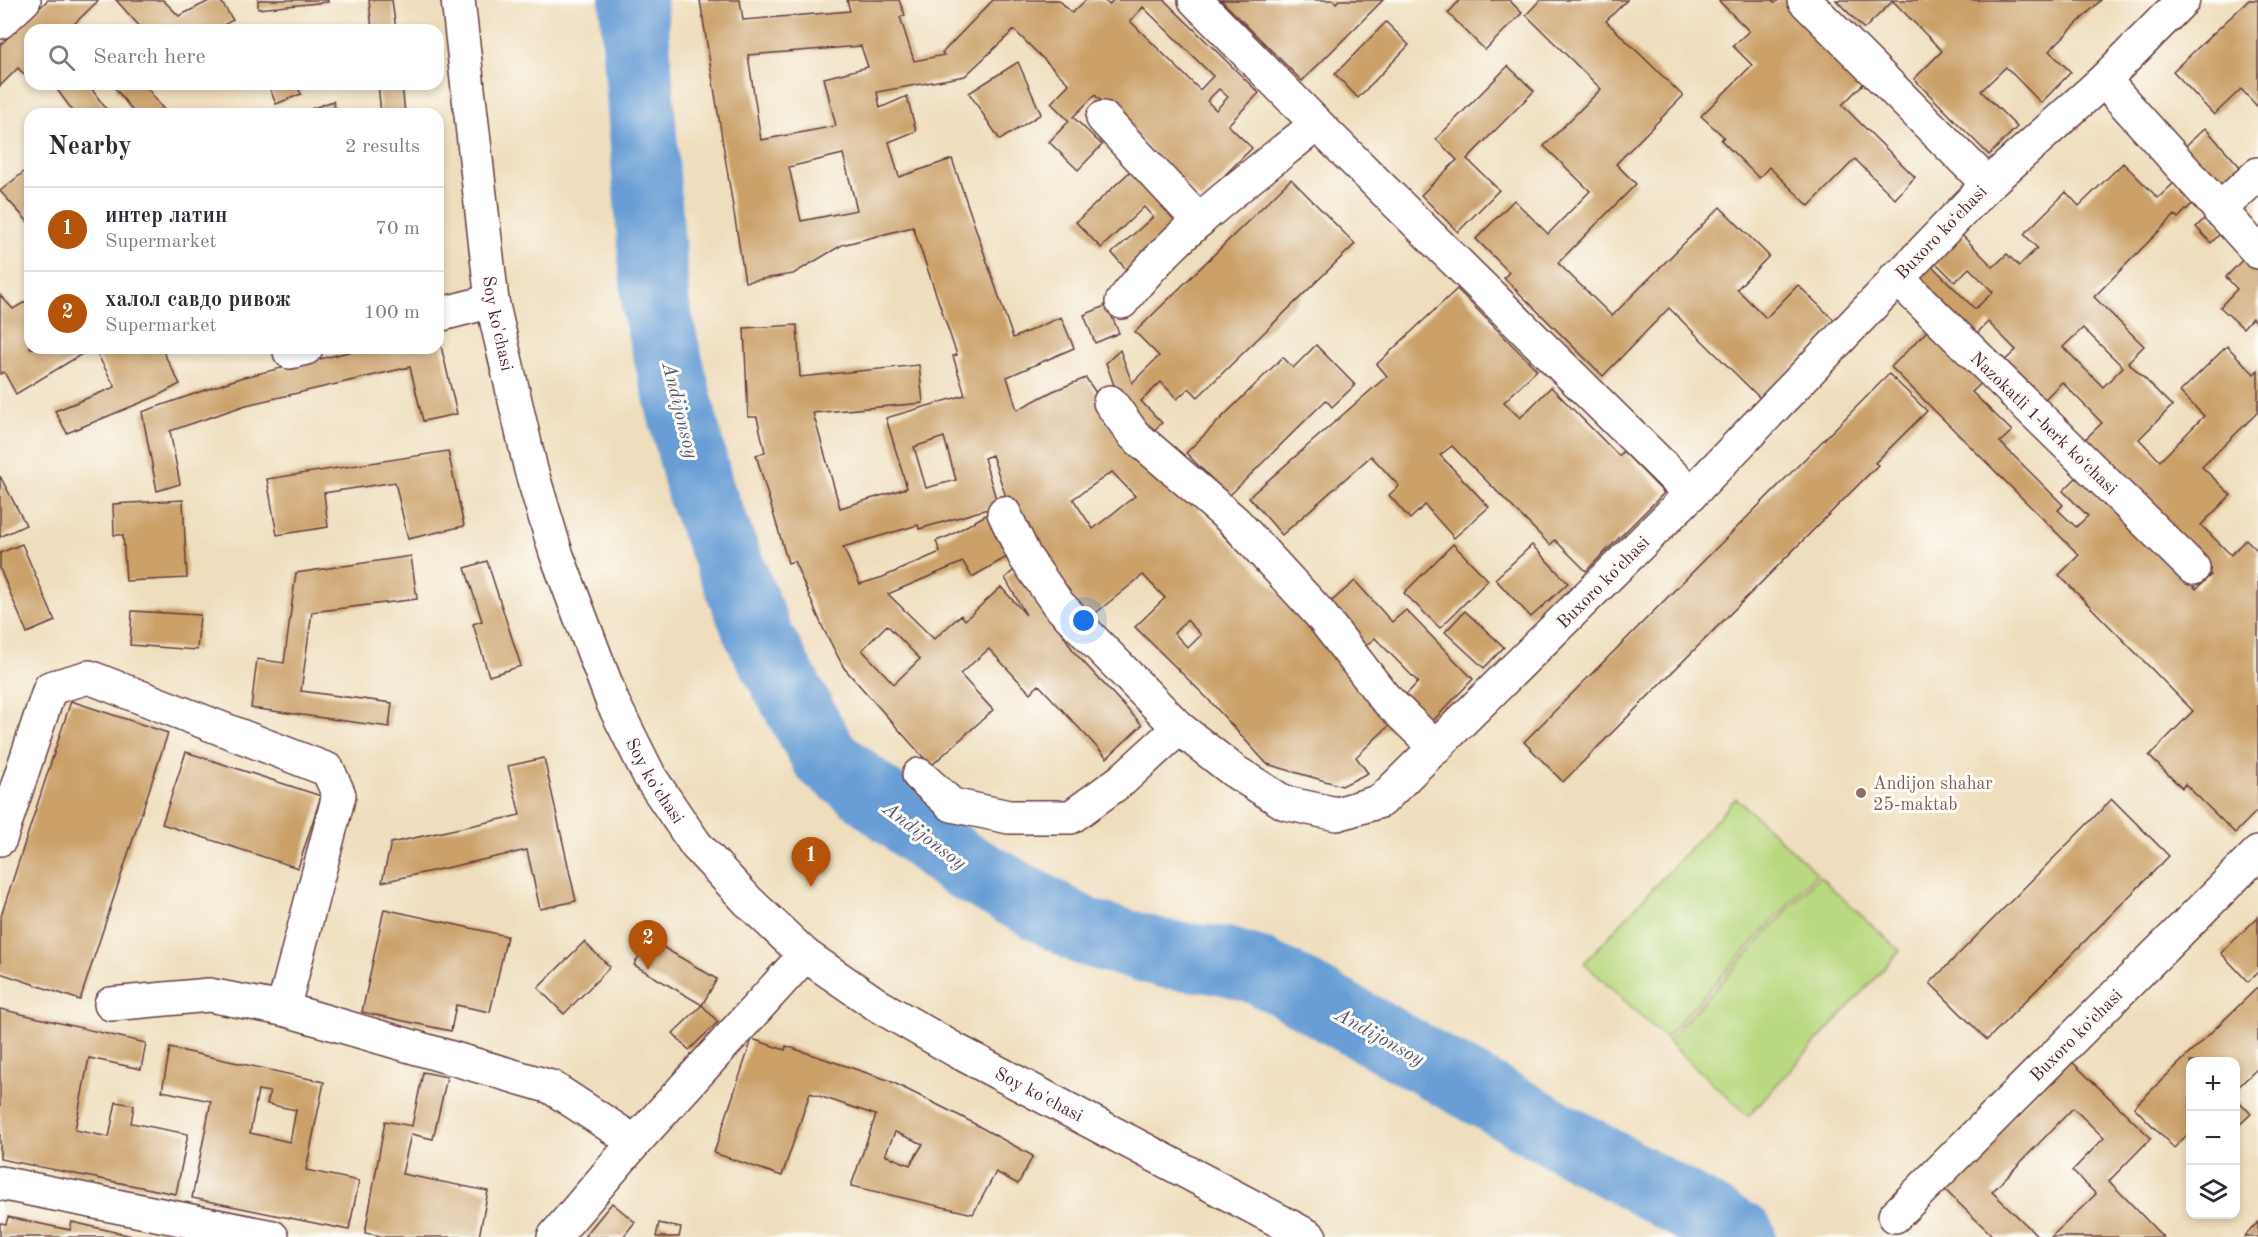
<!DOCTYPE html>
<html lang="en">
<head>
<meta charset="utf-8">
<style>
	:root { --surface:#fff; --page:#f2f2f3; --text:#2b2b33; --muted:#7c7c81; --line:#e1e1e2; --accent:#b45309 }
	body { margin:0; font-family:"Old Standard TT",serif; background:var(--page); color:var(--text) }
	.controls { position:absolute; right:18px; bottom:18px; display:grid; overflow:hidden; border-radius:12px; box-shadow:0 3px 9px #0003 }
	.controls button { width:54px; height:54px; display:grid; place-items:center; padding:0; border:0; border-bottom:2px solid var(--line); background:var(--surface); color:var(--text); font:30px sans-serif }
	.you { position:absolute; left:1084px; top:621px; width:21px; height:21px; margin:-15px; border:4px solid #fff; border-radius:50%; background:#1a73e8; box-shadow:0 0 0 9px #1a73e833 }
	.badge { display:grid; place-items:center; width:39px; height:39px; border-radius:50%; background:var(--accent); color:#fff; font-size:20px; font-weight:700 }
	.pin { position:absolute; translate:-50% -50px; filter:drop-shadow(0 2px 3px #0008) }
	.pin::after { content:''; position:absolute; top:32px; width:21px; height:18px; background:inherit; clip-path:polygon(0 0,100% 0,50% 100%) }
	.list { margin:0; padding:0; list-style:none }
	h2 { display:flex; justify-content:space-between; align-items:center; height:78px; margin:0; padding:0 24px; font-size:26px }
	h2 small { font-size:20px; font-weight:400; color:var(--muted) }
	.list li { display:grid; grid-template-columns:39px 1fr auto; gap:18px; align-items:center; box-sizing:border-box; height:84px; padding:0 24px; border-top:2px solid var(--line) }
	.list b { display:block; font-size:22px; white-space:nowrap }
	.list p { margin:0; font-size:20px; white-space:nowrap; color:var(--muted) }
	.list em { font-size:20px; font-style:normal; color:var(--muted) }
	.icon { flex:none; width:33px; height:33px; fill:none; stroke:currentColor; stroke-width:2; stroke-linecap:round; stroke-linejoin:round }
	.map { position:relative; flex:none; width:2258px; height:1237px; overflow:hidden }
	.search { position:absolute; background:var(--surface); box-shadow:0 3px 9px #0003; left:24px; top:24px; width:420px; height:66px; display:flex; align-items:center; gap:15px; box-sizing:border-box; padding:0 21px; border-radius:18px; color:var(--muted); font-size:22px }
	.panel { position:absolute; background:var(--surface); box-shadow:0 3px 9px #0003; left:24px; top:108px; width:420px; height:246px; border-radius:18px }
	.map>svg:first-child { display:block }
	.green { fill:#b9d87f; stroke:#827c55; stroke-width:1.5 }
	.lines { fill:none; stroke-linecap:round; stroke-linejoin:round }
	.river { stroke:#679ed5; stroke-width:68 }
	.building { fill:#cba069; fill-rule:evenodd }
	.minor-casing { stroke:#633c41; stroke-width:36 }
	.major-casing { stroke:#633c41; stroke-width:36 }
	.minor { stroke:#fff; stroke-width:33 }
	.major { stroke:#fff; stroke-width:33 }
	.education-dot { fill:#8d6e63; stroke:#fdfcf7; stroke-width:2 }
	.labels { text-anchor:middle; stroke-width:6; stroke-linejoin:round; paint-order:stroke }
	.street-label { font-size:18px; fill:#4a1f2b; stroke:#fdfcf7 }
	.education-label { font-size:18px; fill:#785e54; stroke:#fdfcf7; text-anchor:start }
	.water-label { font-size:20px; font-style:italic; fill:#575877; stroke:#fdfcf7 }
</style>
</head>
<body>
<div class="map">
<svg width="2258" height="1237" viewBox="0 0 2258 1237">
	<rect width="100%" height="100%" fill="#fdfcf7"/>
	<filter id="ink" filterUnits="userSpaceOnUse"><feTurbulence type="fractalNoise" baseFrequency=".0167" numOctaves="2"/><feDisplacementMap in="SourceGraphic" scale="12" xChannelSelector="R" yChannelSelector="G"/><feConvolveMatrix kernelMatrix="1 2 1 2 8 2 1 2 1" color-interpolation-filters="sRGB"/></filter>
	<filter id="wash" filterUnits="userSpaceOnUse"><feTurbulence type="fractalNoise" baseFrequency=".008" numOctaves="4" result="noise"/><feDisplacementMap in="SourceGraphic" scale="24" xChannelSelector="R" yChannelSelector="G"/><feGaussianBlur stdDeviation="1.35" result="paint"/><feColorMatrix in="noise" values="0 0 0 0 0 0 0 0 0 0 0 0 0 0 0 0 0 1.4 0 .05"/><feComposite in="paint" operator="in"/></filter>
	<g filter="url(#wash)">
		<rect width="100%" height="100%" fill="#efdebd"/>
		<g class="green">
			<path d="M1736 798 1817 873 1665 1038 1584 963Z"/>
			<path d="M1819 876 1900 951 1748 1116 1667 1041Z"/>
		</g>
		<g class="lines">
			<path class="river" d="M633 0 656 309 701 493 759 636 825 757 959 863 1085 932 1168 955 1226 961 1256 970 1286 984 1742 1237"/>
		</g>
		<g id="blocks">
			<g class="building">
				<path d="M48 0H99L72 26 76 30H30V80L18 68 0 86V45Z"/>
				<path d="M116 0H163L179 16 211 0H220L233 20 214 30H143Z"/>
				<path d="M258 0H328V2L258 9Z"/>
				<path d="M369 0H392L396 30H372Z"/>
				<path d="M700 0H740L743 20 850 11 847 0H899L905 15 900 17 914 61 944 55 942 53 993 0H1059L1072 13 1086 0H1104L1109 5 1113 0H1164L1259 93 1228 125 1252 148 1201 199 1095 95 1073 117 1102 145 1078 170 1049 142 1069 121 1051 103 1069 84 1014 30 965 76 877 92 880 108 907 96 916 131 889 142 899 177 952 159 1013 338 1061 317 1074 348 1007 377 1017 410 1053 391 1086 378 1120 429 1399 716 1356 757 1368 773 1342 786 1267 764 1208 699 1135 627 1165 598 1143 575 1087 620 1011 512 992 455 984 458 998 506 919 529 918 525 843 547 860 584 883 577 940 552 936 541 949 536 991 512 1014 553 972 577 963 562 888 594 934 639 961 615 965 620 1001 587 1026 615 1005 578 1020 565 1074 652 1142 725 1107 758 1039 685 1030 693 989 649 960 674 993 710 931 766 844 668 823 628 794 561 788 563 756 455 765 452 757 417H748L744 328 797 325 800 377 919 365 923 403 813 413 840 508 907 488 886 418 965 395 953 356 957 355 913 227 842 245 793 274 745 282ZM1143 7 1213 76 1200 90 1130 21ZM861 46 868 67 824 78 836 126 761 140 748 55ZM1219 89 1228 97 1216 110 1207 101ZM843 154 857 210 801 221 789 167ZM944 437 956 480 926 488 914 447ZM1112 472 1135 496 1093 529 1073 499ZM1187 620 1201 635 1188 648 1174 633ZM887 625 920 659 894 684 862 650Z"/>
				<path d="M1221 0H1334L1336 3 1339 0H1383L1302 81Z"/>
				<path d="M1460 0H1509L1522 13 1485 50 1448 13Z"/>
				<path d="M1540 0H1627L1606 21 1683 96 1616 164 1636 184 1558 263 1612 316 1720 207 1769 256 1737 289 1766 318 1798 285 1836 322 1761 399 1669 308 1603 376 1504 278 1509 272 1476 239 1514 200 1548 234 1590 191 1544 146 1601 89 1526 15Z"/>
				<path d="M1718 0H1772L1775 3 1779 0H1787L1868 79 1842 105 1915 177 1895 199 1855 159 1809 206 1769 167 1759 178 1721 140 1724 137 1701 116 1752 65 1733 46 1749 31Z"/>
				<path d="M1836 0H2101L2049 51 2071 72 2041 103 2006 67 1981 91 2017 127 1989 155 1914 79 1942 51 1893 1 1864 29Z"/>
				<path d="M2249 0H2258V107L2241 89 2214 115 2173 71Z"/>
				<path d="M1386 22 1409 45 1358 98 1335 74Z"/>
				<path d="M1018 62 1041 114 1000 140 969 93Z"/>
				<path d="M1508 66 1534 91 1467 159 1499 190 1458 232 1421 195 1457 160 1436 139Z"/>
				<path d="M53 84H88L110 114H75Z"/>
				<path d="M120 84H144L167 114H135L115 88Z"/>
				<path d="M268 84H297L301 94 276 104Z"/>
				<path d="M378 84H402L405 114H381Z"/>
				<path d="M333 101 337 114H297Z"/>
				<path d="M2205 128 2243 170 2216 194 2179 152Z"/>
				<path d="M2123 163 2158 198 2175 182 2195 201 2178 218 2175 215 2094 297 2144 346 2128 362 2172 406 2139 439 2160 461 2204 416 2180 392 2227 346 2254 374 2258 370V412L2202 467 2231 495 2201 525 2231 555 2246 539 2258 551V810L2235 833 2185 784 2182 788 2149 756 2193 711 2059 575 2079 555 1891 367 1933 325 1987 378 1972 392 2012 431 2000 442 2063 505 2058 510 2076 527 2088 516 2063 491 2082 472 2196 589 2211 575 2080 444 2102 423 2062 382 2039 405 1999 366 2016 350 1988 322 1971 339 1914 282 1931 265 1975 309 1993 292 1969 268 1955 282 1933 260 1960 233 1993 267 2007 254 2019 266 2037 248 2024 234 2066 192 2079 206ZM2083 328 2123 367 2103 387 2063 347Z"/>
				<path d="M1137 165 1191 222 1130 274 1112 253 1153 217 1144 207 1101 248 1076 222Z"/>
				<path d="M30 167V224L0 191Z"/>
				<path d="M1291 179 1355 244 1198 397 1189 388 1177 399 1161 382 1141 401 1162 423 1150 434 1118 396 1106 363 1120 350 1132 383 1159 356 1135 332Z"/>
				<path d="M2208 215 2224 230 2211 243 2196 227Z"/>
				<path d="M2249 253 2258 262V325L2252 318 2243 328 2220 307 2237 289 2226 277Z"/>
				<path d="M1457 289 1537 370 1504 402 1520 418 1551 387 1619 456 1623 451 1664 493 1586 571 1555 540 1550 545 1452 446 1440 455 1489 507 1454 538 1425 505 1410 519 1389 495 1399 486 1371 456 1282 535 1249 497 1387 376 1377 364Z"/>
				<path d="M0 295 13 309 30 299V348H92L16 394 4 372 0 374Z"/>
				<path d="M1107 305 1119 333 1095 343 1084 315Z"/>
				<path d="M438 333 457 414 423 421 410 367 246 405 170 431 180 484 157 491 142 412 240 378 366 348H438Z"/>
				<path d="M1316 345 1355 385 1332 407 1326 400 1229 496 1186 453 1283 357 1293 368Z"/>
				<path d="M94 348H161L180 384 157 396 67 433 55 411 115 387Z"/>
				<path d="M1889 374 1927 411 1875 463 1878 465 1563 782 1524 742Z"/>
				<path d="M448 451 464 526 408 539 395 482 324 493 328 527 277 535 267 479Z"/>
				<path d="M0 476 26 525 0 537Z"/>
				<path d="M183 500 187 578 126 581 123 535H114L113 504Z"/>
				<path d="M22 544 55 621 27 633 0 569V553Z"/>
				<path d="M1453 544 1488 580 1440 628 1404 593Z"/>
				<path d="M1532 545 1568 583 1531 617 1495 579Z"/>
				<path d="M411 556 417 599 312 612 301 691 392 703 389 727 251 708 257 659 284 663 296 573Z"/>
				<path d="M487 561 521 666 489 676 473 624 482 621 465 568Z"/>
				<path d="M1355 581 1392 622 1406 610 1473 679 1428 726 1401 700 1418 682 1375 638 1363 648 1326 606Z"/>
				<path d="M132 611 200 615 197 650 130 645Z"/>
				<path d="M1465 611 1504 647 1484 668 1445 632Z"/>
				<path d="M71 701 168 733 80 1000 0 973V919Z"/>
				<path d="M186 752 321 796 298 868 162 824Z"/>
				<path d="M544 758 576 901 540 909 527 850 382 882 391 843 520 815 508 766Z"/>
				<path d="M2112 799 2169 856 1987 1040 1930 983Z"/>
				<path d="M384 909 507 936 490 1012 456 1005 451 1031 362 1012Z"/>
				<path d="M2258 917V972L2248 982 2221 953Z"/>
				<path d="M649 939 717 979 702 1005 634 965Z"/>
				<path d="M584 942 610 967 564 1014 538 988Z"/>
				<path d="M2258 987V1068L2236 1089V1062H2190V1132L2174 1148 2134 1107Z"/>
				<path d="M702 1005 718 1022 689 1050 673 1033Z"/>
				<path d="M0 1009 146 1043 141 1069 89 1058 75 1130 109 1137 116 1102 134 1105 131 1123 188 1134 176 1194 0 1159Z"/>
				<path d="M752 1039 785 1050 786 1046 888 1080 962 1117 1033 1156 1018 1184 996 1172 973 1214 851 1186 876 1115 810 1093 782 1176 714 1153ZM895 1132 923 1144 910 1165 885 1155Z"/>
				<path d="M170 1048 324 1082 306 1170 359 1181 349 1230 192 1198 211 1101 162 1091ZM258 1090 270 1092 267 1104 296 1110 290 1142 250 1133Z"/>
				<path d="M2068 1058 2151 1138 2109 1181 2163 1237H2051L2096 1194 2072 1171 2104 1138 2073 1108 1992 1192 2039 1237H1994L1943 1188Z"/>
				<path d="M423 1072 447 1077 433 1139 411 1134 402 1174 488 1191 479 1237H387L365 1233 385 1121 412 1126Z"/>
				<path d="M2236 1098 2251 1114 2236 1128Z"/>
				<path d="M612 1203 635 1222 623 1237H584Z"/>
				<path d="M8 1217 70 1230 72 1222 137 1237H0V1223L6 1224Z"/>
				<path d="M2258 1222V1237H2244Z"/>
				<path d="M659 1223 681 1228 679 1237H656Z"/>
			</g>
		</g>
	</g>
	<g filter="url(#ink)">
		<use href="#blocks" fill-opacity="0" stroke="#633c41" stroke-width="1.5"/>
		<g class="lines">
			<g class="minor-casing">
				<g id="minor">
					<path d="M1195 0 1317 124 1691 494"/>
					<path d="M1804 0 1988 184"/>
					<path d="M0 22 24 0"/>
					<path d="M2104 80 2258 252"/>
					<path d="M1103 118 1199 221"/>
					<path d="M2219 210 2258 174"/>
					<path d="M1896 277 2193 568"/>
					<path d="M1122 302C1175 232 1249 179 1317 124"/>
					<path d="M438 315 492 301"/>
					<path d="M290 352 306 348"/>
					<path d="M1110 402 1134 435 1235 522 1319 613 1384 697 1436 748"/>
					<path d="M1004 513 1025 557 1058 604 1179 728 1234 771 1285 803 1337 814 1381 801 1691 494 1988 184 2104 80 2183 0"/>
					<path d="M919 775 952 805 1009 817H1071L1122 780 1179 728"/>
					<path d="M0 839 50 688 89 677 328 770 339 795 283 1009"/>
					<path d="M111 1004 209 995 283 1009 551 1087 635 1142"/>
					<path d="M0 1183 272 1237"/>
					<path d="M1895 1216 2258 853"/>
					<path d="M554 1237 635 1142 805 955"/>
				</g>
			</g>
			<g class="major-casing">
				<g id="major">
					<path id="s1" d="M458 0 492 301 531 470 556 553 613 703 650 777 696 845 748 901 805 955 879 1006 957 1051 1310 1237"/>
				</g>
			</g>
			<use href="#minor" class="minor"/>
			<use href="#major" class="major"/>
		</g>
	</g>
	<circle class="education-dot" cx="1861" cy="793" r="6"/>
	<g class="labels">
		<g class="street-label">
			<text transform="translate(1941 232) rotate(-46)" y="6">Buxoro koʻchasi</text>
			<text dy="6" stroke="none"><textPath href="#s1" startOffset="326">Soy ko'chasi</textPath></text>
			<text transform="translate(2044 423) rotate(44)" y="6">Nazokatli 1-berk koʻchasi</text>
			<text transform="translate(1603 582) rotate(-45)" y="6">Buxoro koʻchasi</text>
			<text dy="6" stroke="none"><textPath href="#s1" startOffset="812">Soy ko'chasi</textPath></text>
			<text transform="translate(2076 1035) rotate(-45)" y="6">Buxoro koʻchasi</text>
			<text dy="6" stroke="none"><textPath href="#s1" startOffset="1316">Soy ko'chasi</textPath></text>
		</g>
		<g class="education-label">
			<text x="1873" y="789">Andijon shahar<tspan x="1873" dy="21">25-maktab</tspan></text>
		</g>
		<g class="water-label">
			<text transform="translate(681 410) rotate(76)" y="7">Andijonsoy</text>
			<text transform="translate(925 835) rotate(37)" y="7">Andijonsoy</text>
			<text transform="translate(1380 1036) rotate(29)" y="7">Andijonsoy</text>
		</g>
	</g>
</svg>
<div class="controls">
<button>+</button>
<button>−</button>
<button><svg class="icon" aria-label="layers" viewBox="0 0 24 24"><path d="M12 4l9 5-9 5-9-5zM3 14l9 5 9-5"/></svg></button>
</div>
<div class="you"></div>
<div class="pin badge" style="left:811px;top:887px">1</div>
<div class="pin badge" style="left:648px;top:970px">2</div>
<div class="search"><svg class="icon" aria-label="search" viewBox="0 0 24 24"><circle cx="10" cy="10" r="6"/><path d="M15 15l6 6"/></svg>Search here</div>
<section class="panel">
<h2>Nearby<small>2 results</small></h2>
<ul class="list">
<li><span class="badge">1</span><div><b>интер латин</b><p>Supermarket</p></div><em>70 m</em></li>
<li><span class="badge">2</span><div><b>халол савдо ривож</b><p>Supermarket</p></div><em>100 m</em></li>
</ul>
</section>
</div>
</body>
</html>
